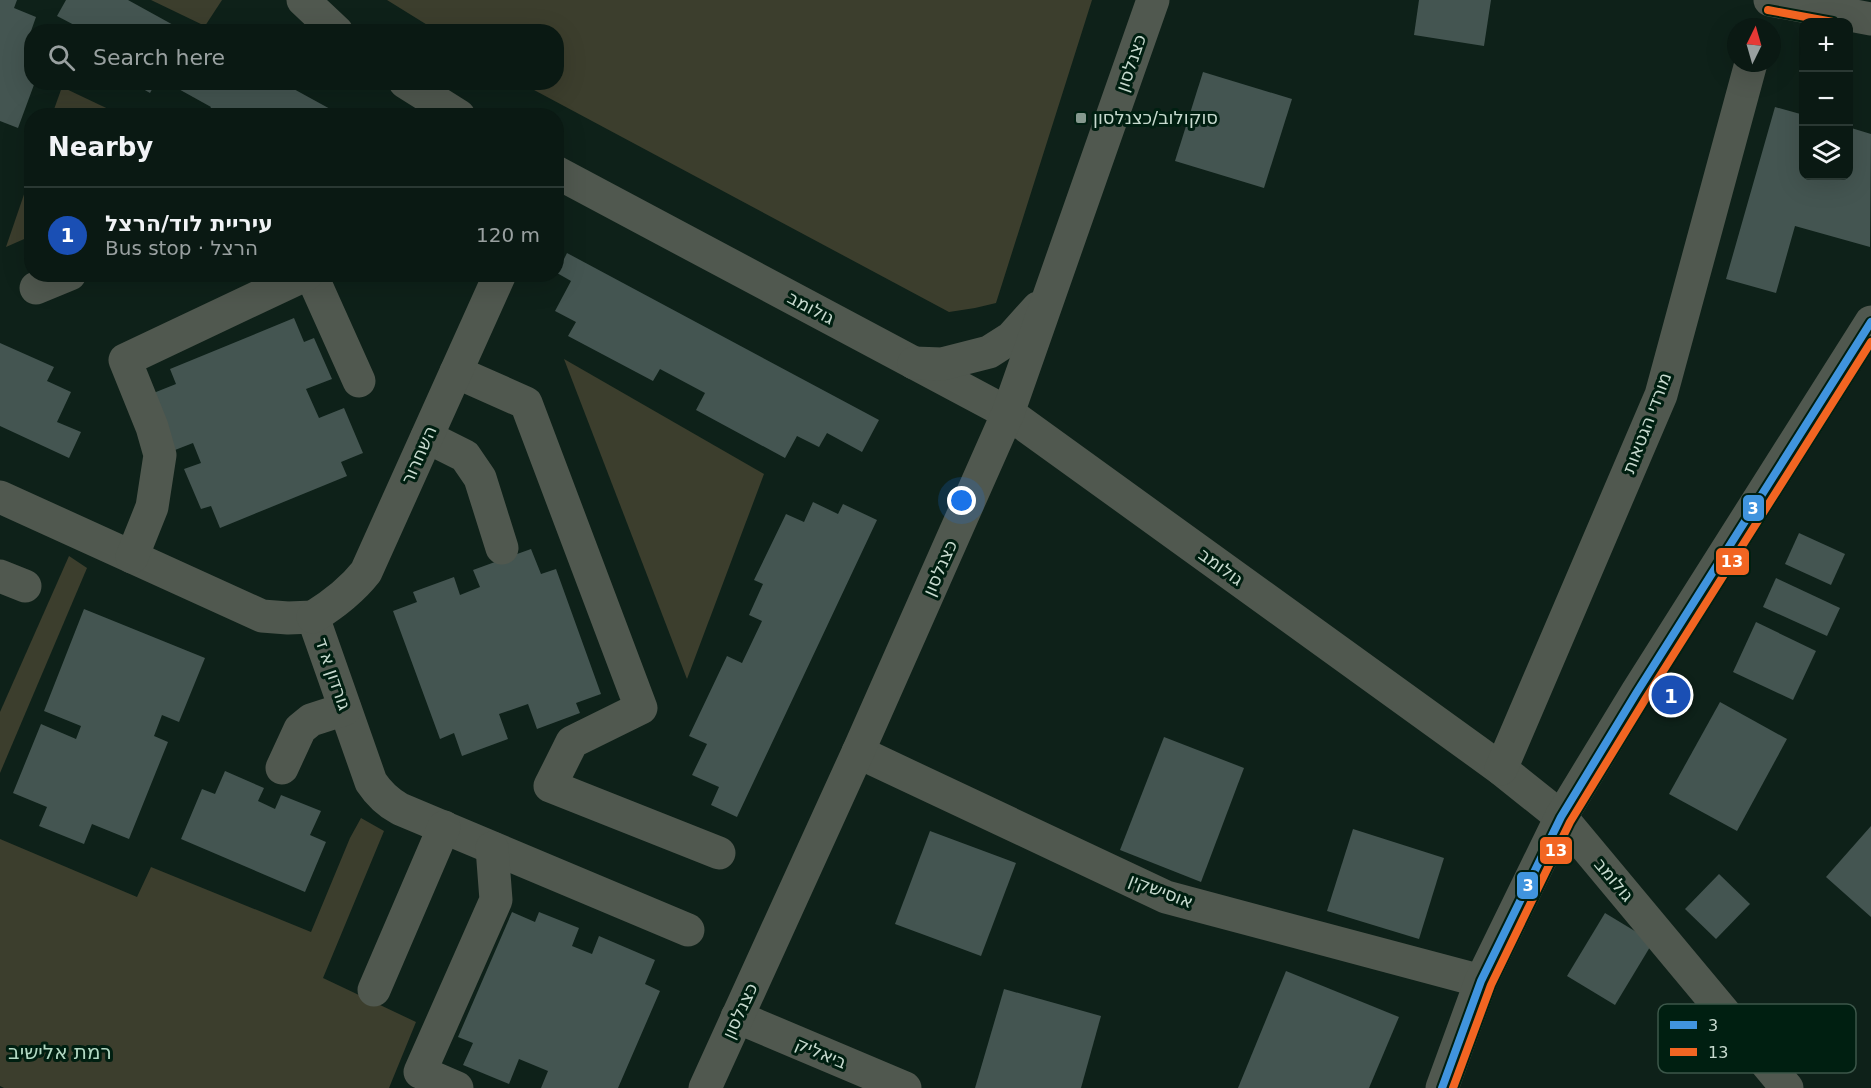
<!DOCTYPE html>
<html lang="en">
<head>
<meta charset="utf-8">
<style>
	:root { --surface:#0a1913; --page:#13221c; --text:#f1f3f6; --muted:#99a0a0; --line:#2a3833; --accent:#0f766e }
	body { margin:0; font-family:"DejaVu Sans","Noto Sans Hebrew",sans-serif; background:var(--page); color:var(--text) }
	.controls { position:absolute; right:18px; top:18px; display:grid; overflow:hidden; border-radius:12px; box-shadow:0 6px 24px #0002 }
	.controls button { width:54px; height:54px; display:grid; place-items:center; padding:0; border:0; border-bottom:2px solid var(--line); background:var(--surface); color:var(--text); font:30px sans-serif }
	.compass { position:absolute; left:1727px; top:18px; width:54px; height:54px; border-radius:50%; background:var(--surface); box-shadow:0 6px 24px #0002; rotate:5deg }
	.you { position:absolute; left:962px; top:501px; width:21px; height:21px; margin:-15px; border:4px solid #fff; border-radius:50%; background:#1a73e8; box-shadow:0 0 0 9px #1a73e833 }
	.badge { display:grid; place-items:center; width:39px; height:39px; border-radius:50%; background:var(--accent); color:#fff; font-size:20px; font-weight:700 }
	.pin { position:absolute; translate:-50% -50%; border:3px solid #fff; box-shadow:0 2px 6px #0006 }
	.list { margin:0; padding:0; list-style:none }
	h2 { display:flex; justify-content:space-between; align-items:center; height:78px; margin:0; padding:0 24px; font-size:26px }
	h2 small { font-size:20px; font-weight:400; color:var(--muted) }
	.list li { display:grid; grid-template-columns:39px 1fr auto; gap:18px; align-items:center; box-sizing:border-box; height:96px; padding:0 24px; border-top:2px solid var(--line) }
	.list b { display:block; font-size:22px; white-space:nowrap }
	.list p { margin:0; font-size:20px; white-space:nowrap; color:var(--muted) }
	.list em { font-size:20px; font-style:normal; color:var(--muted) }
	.icon { flex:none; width:33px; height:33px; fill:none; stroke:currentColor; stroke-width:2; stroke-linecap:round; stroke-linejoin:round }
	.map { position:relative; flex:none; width:1871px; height:1088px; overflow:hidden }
	.search { position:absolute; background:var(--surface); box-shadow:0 6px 24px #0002; left:24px; top:24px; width:540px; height:66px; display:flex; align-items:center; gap:15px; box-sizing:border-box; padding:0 21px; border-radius:24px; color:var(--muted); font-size:22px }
	.panel { position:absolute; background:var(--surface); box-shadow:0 6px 24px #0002; left:24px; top:108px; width:540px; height:174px; border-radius:24px }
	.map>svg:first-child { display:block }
	.green { fill:#3c3e2d }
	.building { fill:#445551 }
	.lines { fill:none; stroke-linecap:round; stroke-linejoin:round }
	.minor { stroke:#50584f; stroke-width:33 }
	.bus-1-casing { stroke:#001f11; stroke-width:12 }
	.bus-2-casing { stroke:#001f11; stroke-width:12 }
	.bus-1 { stroke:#4094de; stroke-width:8 }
	.bus-2 { stroke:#f26522; stroke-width:8 }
	.poi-dot { fill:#86998f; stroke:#001f11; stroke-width:2 }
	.labels { text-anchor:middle; stroke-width:6; stroke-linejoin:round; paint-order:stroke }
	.street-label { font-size:18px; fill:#c7dacf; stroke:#001f11 }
	.poi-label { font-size:18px; fill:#c7dacf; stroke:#001f11; text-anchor:start }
	.neighbourhood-label { font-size:20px; fill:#b2d8c3; stroke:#001f11 }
	.key { fill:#001f11; stroke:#3c574a; stroke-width:1.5 }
	.key-label { font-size:16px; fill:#c7dacf }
	.line-badge { stroke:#001f11; stroke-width:2 }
	.badge-label { font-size:16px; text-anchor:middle; font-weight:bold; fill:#fff }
</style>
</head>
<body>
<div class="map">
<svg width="1871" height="1088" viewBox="0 0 1871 1088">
	<rect width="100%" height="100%" fill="#0e2119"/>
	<g class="green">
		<path d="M151 0H222L205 26Z"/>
		<path d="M387 0H1092L996 303 975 308 949 312 521 83 556 82V32L437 31Z"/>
		<path d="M62 87 121 115H52Z"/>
		<path d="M31 174V236L6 247Z"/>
		<path d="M564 359 764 474 687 679Z"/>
		<path d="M69 556 87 568 0 773V712Z"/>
		<path d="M361 818 384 831 323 978 416 1022 389 1088H4L0 1086V839L137 897 151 867 311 932 350 838Z"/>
	</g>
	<g class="building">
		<path d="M0 0H17L14 8 36 17 25 48 32 50V82H35L18 128 0 121Z"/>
		<path d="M66 0H128L186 32H76L78 27 57 16Z"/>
		<path d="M1419 0H1491L1484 46 1414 35Z"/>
		<path d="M1203 72 1292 99 1264 188 1175 161Z"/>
		<path d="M131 82H156L150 93Z"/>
		<path d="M166 82H281L343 116H206L211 107Z"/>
		<path d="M1775 107 1804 115V176H1848V127L1871 134 1870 247 1795 226 1776 293 1726 279Z"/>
		<path d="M567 253 879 420 862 452 827 433 819 447 797 436 785 458 696 410 705 393 660 369 653 381 568 336 576 322 555 311 571 281 557 273Z"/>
		<path d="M294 318 304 342 314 338 332 379 306 389 319 418 344 408 363 453 341 462 347 476 220 528 211 506 201 509 184 469 201 463 193 443 175 450 151 394 176 384 170 369Z"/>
		<path d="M0 343 54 367 47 381 71 392 57 422 81 432 69 458 0 426Z"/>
		<path d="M813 502 838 514 843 504 877 520 737 817 711 805 719 787 692 775 707 744 689 736 727 656 742 663 762 621 749 615 763 584 754 580 786 514 804 522Z"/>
		<path d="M1799 533 1845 554 1831 585 1785 564Z"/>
		<path d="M531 549 541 574 556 569 601 694 576 703 580 713 537 729 528 704 499 714 508 739 462 756 454 733 440 739 393 611 417 602 413 592 454 577 460 595 480 587 473 570Z"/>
		<path d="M1776 578 1840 608 1827 636 1763 607Z"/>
		<path d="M84 609 205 658 179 722 162 715 154 736 168 742 129 839 92 824 84 844 39 826 47 807 13 793 41 724 76 739 81 726 44 711Z"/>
		<path d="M1756 622 1816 651 1793 700 1733 672Z"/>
		<path d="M1720 702 1787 739 1737 831 1669 794Z"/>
		<path d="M1164 737 1244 768 1201 882 1120 850Z"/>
		<path d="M225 771 264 788 258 801 275 809 281 795 321 811 310 835 326 842 305 892 181 839 202 789 215 794Z"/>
		<path d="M1871 826V917L1826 877Z"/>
		<path d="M1353 829 1444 858 1419 939 1327 911Z"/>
		<path d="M930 831 1016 863 981 956 895 924Z"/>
		<path d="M1719 874 1750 904 1716 939 1685 909Z"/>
		<path d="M512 912 535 922 539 912 579 928 572 946 592 954 599 936 655 960 645 984 660 991 618 1088H541L548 1071 519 1059 509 1084 463 1065 473 1043 458 1037Z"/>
		<path d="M1605 913 1653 942 1615 1005 1567 976Z"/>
		<path d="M1286 971 1399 1017 1369 1088H1238Z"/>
		<path d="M1004 989 1101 1016 1081 1088H975Z"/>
	</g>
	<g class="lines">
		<g class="minor">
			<path d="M303 0 337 32"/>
			<path d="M1770 0 1871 19"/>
			<path d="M405 82 459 116"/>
			<path d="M556 172 1008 413 1501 769 1561 817 1787 1088"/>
			<path d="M311 274 359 381"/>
			<path d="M36 288 70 274"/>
			<path d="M914 363 942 364 989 352 1011 338 1038 308"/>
			<path d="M456 372 526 403 641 708 572 742 550 786 719 853"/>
			<path d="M427 437 465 456 480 478 502 548"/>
			<path d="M0 497 262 616 288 618 313 617 371 782C379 794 387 802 400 809L688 930"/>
			<path d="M132 557 152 507 160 455 152 427 125 360 307 274"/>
			<path d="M0 576 25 586"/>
			<path d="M313 617C334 604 351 591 366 572L500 274"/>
			<path d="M858 752 1166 897 1481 981"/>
			<path d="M282 768 300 729 311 720 345 709"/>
			<path d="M1501 769 1661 395 1751 63"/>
			<path d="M374 990 444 827"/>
			<path d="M737 1017 905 1088"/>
			<path d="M457 1088 420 1072 496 900 492 848"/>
			<path d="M705 1088 858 752 1008 413 1153 0"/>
			<path d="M1442 1088 1481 981 1561 817 1637 692 1871 322"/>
		</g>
		<g class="bus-1-casing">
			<path id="bus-1" d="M1442 1088 1481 981 1561 817 1637 692 1871 322"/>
		</g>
		<g class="bus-2-casing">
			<g id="bus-2">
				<path d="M1768 10 1833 22"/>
				<path d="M1453 1088 1491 985 1570 822 1646 698 1871 342"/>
			</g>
		</g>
		<use href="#bus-1" class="bus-1"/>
		<use href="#bus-2" class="bus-2"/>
	</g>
	<rect class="poi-dot" x="1075" y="112" width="12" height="12" rx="3"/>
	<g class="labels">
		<g class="street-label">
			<text transform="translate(1131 63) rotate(-71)" y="6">כצנלסון</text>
			<text transform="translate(811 308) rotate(28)" y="6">גולומב</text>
			<text transform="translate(1647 423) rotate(-69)" y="6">מורדי הגטאות</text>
			<text transform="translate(419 455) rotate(-66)" y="6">השחרור</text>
			<text transform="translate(1221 567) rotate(36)" y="6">גולומב</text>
			<text transform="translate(940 568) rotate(-66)" y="6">כצנלסון</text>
			<text transform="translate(333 674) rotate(71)" y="6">גורדון א ד</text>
			<text transform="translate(1614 880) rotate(50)" y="6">גולומב</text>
			<text transform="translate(1161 891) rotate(21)" y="6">אוסישקין</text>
			<text transform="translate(740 1011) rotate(-65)" y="6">כצנלסון</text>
			<text transform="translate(821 1053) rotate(23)" y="6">ביאליק</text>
		</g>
		<g class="poi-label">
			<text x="1093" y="124">סוקולוב/כצנלסון</text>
		</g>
		<g class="neighbourhood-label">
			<text x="60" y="1059">רמת אלישיב</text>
		</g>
	</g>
	<rect x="1658" y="1004" width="198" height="69" rx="9" class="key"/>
	<rect x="1670" y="1021" width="27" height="8" fill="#4094de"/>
	<rect x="1670" y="1048" width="27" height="8" fill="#f26522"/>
	<g class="key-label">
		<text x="1708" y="1031">3</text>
		<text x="1708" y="1058">13</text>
	</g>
	<g class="line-badge">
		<rect x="1742" y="494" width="23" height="28" rx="6" fill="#4094de"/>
		<rect x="1715" y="547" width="35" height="29" rx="6" fill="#f26522"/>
		<rect x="1539" y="836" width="34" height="29" rx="6" fill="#f26522"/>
		<rect x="1516" y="871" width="23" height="29" rx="6" fill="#4094de"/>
	</g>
	<g class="badge-label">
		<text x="1753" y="514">3</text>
		<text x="1732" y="567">13</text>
		<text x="1556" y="856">13</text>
		<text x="1528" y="891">3</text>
	</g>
</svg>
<div class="controls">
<button>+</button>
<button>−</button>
<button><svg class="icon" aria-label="layers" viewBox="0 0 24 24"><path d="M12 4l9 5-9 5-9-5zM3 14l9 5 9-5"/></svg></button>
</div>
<svg class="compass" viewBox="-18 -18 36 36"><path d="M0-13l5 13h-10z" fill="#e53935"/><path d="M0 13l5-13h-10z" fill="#99a0a0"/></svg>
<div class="you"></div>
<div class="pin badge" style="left:1671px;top:695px;background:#1a4fb4">1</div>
<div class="search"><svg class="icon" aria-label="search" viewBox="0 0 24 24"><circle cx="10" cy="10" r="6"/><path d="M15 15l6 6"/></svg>Search here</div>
<section class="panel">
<h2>Nearby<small></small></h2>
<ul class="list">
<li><span class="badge" style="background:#1a4fb4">1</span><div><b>עיריית לוד/הרצל</b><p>Bus stop · הרצל</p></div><em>120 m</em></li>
</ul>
</section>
</div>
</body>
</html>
